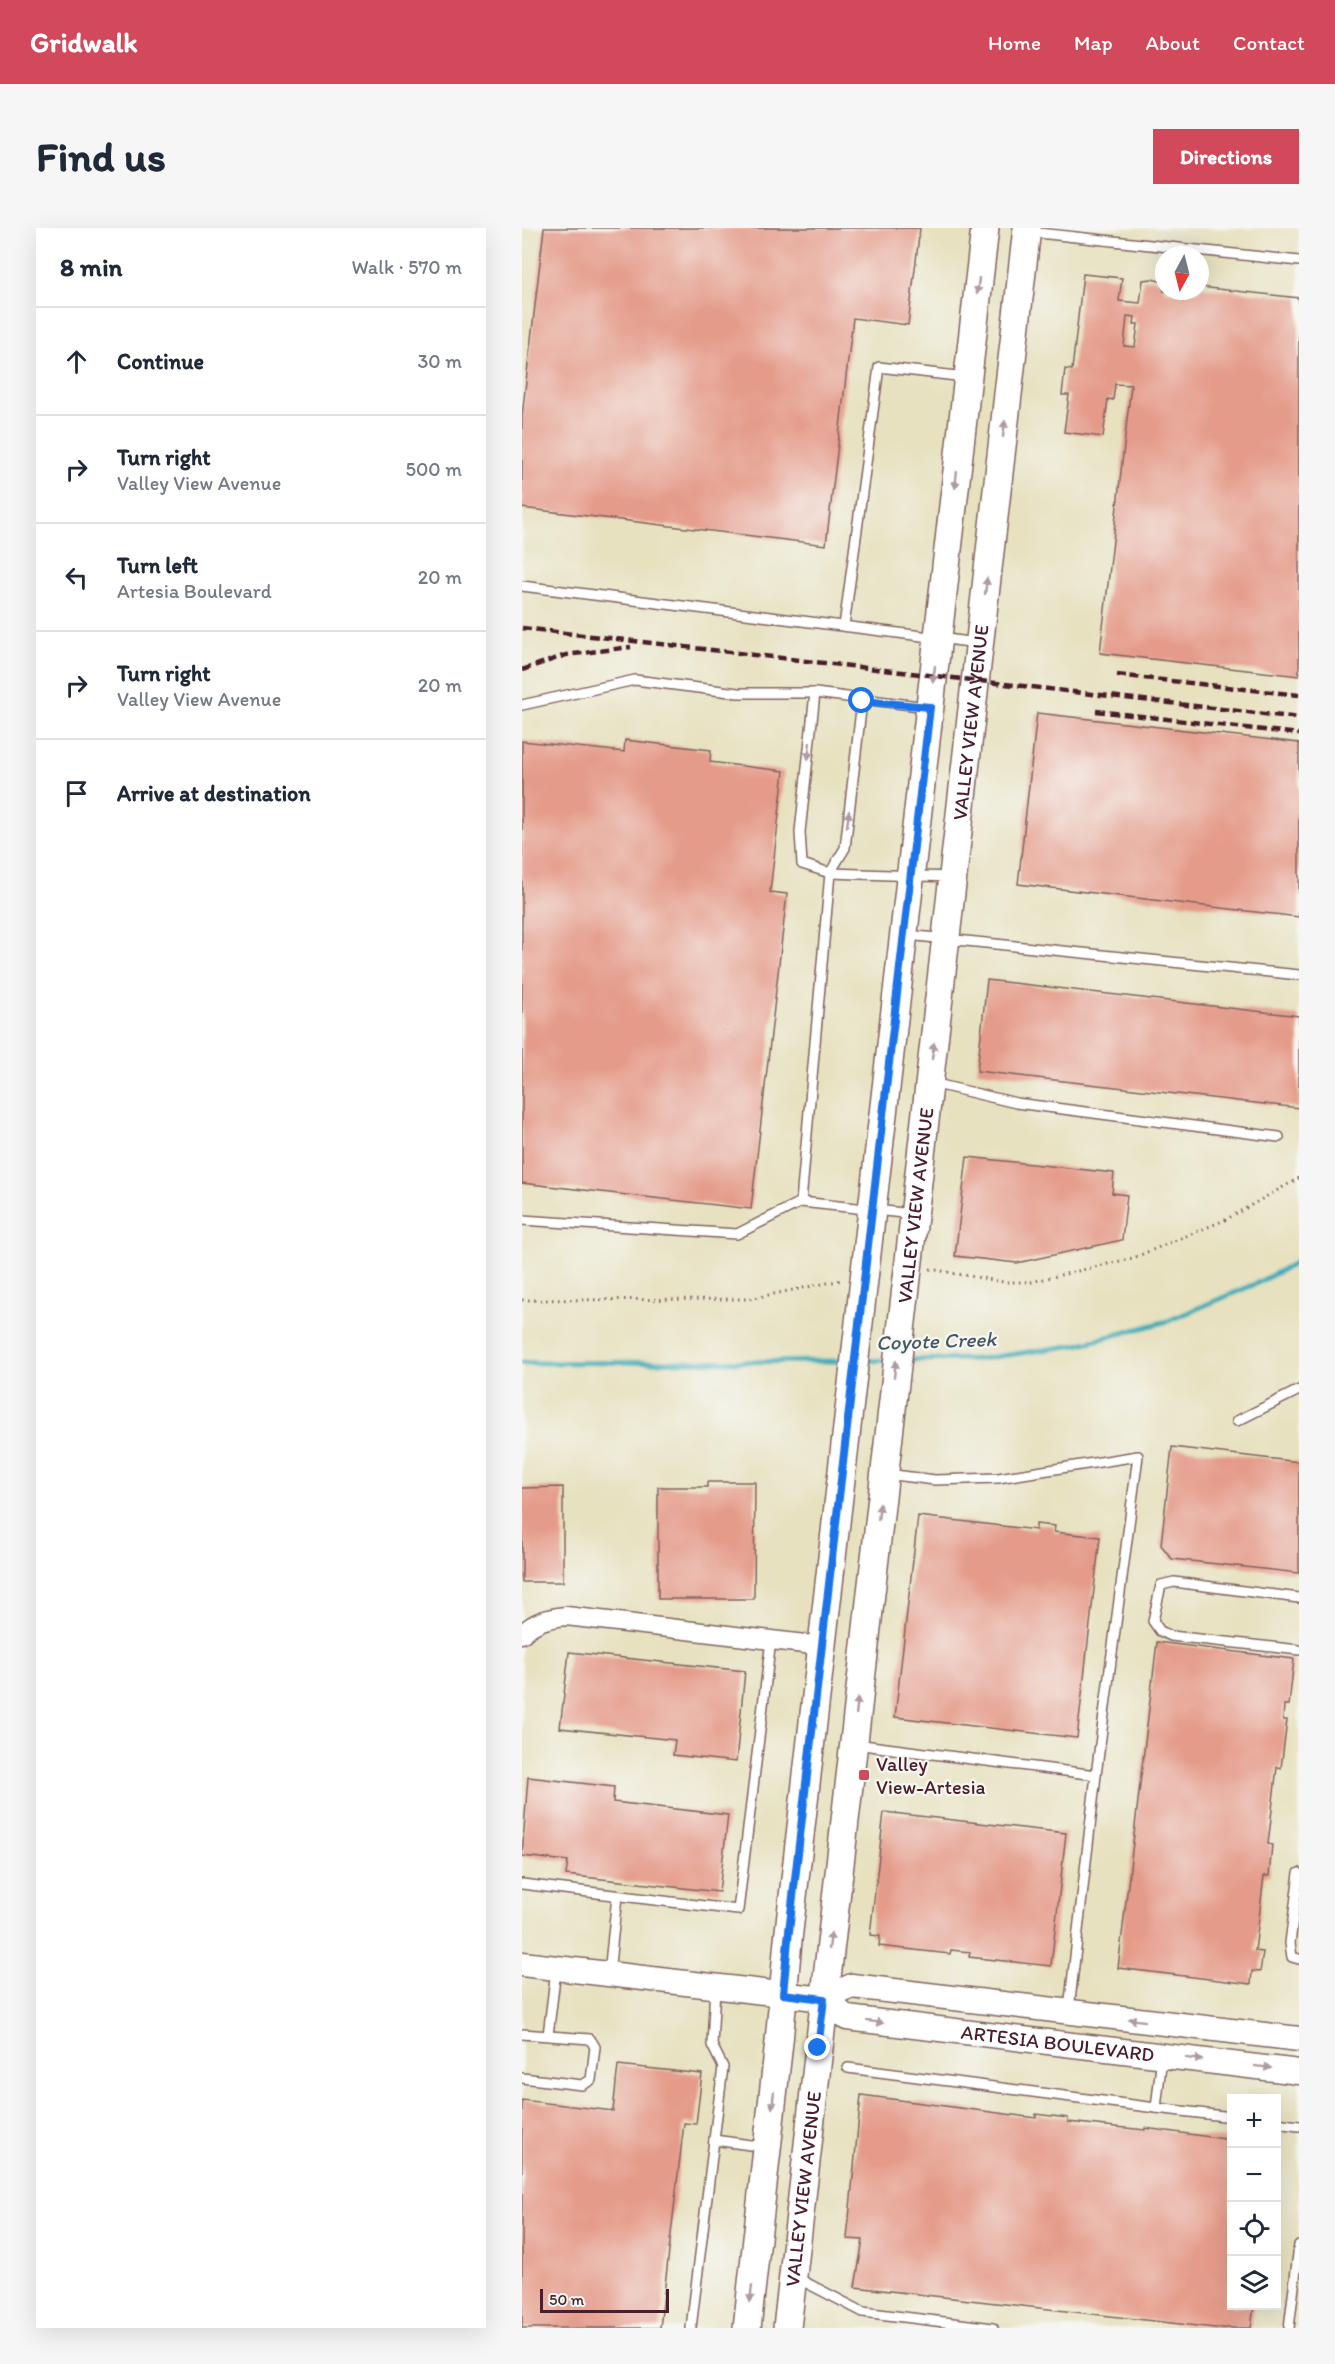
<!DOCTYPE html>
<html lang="en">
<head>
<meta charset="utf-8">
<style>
	:root { --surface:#fff; --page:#f6f6f7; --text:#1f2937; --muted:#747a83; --line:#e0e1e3; --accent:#d1495b }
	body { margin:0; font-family:Itim,sans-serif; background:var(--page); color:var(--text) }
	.controls { position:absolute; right:18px; bottom:18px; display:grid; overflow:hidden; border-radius:0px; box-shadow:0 6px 24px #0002 }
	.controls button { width:54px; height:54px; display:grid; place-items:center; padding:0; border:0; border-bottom:2px solid var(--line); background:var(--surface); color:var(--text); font:30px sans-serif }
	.compass { position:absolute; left:633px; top:18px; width:54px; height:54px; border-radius:50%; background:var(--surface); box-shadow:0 6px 24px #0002; rotate:187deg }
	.scale { position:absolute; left:18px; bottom:15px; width:129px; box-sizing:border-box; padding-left:6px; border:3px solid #4a1f2b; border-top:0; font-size:16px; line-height:21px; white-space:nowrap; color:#4a1f2b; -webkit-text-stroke:4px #f6f6f2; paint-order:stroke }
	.stop { position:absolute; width:18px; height:18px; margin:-14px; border:4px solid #1a73e8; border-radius:50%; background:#fff }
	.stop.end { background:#1a73e8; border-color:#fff; box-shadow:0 2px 6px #0008 }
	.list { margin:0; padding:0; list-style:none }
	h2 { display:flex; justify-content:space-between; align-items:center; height:78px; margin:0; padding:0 24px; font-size:26px }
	h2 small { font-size:20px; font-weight:400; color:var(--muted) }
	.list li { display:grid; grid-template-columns:39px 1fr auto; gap:18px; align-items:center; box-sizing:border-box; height:108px; padding:0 24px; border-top:2px solid var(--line) }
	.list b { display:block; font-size:22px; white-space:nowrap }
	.list p { margin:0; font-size:20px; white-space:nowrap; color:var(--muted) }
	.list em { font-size:20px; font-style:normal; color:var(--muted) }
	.icon { flex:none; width:33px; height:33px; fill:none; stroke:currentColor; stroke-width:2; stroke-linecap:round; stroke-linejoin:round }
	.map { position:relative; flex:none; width:777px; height:2100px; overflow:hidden; border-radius:0px }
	header { display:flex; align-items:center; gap:36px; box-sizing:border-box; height:84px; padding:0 30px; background:var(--accent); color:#fff }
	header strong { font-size:28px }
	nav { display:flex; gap:33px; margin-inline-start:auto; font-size:21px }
	.intro { display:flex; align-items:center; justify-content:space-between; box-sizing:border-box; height:144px; padding:0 36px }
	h1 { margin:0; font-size:42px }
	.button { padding:15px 27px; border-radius:0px; background:var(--accent); color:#fff; font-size:21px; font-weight:700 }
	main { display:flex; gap:36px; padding:0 36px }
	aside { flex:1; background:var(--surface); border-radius:0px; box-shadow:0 6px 24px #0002 }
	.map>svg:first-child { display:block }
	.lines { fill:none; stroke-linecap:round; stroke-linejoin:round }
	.stream { stroke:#3babb8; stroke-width:5 }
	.building { fill:#e59b8a; fill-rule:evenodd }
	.service-casing { stroke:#81635f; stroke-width:12 }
	.minor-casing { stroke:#81635f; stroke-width:21 }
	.secondary-casing { stroke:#81635f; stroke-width:27 }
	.primary-casing { stroke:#81635f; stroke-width:30 }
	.path { stroke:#81635f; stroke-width:3; stroke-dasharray:1.5 4.5; stroke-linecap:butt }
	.service { stroke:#fff; stroke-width:9 }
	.minor { stroke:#fff; stroke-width:18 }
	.secondary { stroke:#fff; stroke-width:24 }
	.primary { stroke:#fff; stroke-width:27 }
	.rail { stroke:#4a1f2b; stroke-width:4.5; stroke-dasharray:9 4.5; stroke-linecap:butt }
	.oneway { fill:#ae9aa0 }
	.route { stroke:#1a73e8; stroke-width:8 }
	.poi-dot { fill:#d1495b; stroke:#f6f6f2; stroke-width:2 }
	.labels { text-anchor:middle; stroke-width:4.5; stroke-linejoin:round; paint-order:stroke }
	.street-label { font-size:20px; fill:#4a1f2b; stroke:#f6f6f2 }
	.poi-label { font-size:20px; fill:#4a1f2b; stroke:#f6f6f2; text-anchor:start }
	.water-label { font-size:21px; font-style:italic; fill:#445763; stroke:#f6f6f2 }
</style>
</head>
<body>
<header>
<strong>Gridwalk</strong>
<nav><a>Home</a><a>Map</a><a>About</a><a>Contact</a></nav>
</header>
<div class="intro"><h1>Find us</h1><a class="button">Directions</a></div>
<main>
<aside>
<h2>8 min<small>Walk · 570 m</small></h2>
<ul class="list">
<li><svg class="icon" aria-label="ahead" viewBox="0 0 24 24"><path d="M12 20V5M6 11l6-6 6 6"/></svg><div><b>Continue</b></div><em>30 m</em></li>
<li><svg class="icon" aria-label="right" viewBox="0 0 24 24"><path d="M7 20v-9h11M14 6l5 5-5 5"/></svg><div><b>Turn right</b><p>Valley View Avenue</p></div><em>500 m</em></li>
<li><svg class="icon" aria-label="left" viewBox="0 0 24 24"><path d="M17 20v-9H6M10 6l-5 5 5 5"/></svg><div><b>Turn left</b><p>Artesia Boulevard</p></div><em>20 m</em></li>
<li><svg class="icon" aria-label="right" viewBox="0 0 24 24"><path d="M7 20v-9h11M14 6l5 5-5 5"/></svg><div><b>Turn right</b><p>Valley View Avenue</p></div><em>20 m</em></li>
<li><svg class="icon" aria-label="arrive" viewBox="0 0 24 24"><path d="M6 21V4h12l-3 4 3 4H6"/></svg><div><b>Arrive at destination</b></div></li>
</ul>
</aside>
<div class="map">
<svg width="777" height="2100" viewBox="0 0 777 2100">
	<rect width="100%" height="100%" fill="#f6f6f2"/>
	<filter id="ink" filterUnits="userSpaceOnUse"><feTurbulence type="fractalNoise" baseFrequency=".0167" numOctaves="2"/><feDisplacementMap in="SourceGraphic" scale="12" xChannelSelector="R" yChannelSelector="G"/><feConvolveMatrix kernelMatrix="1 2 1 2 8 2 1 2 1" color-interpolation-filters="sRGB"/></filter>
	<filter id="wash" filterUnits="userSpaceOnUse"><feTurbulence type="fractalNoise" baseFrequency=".008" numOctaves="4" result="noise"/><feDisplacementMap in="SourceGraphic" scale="24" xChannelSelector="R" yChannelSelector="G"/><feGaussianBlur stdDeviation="1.35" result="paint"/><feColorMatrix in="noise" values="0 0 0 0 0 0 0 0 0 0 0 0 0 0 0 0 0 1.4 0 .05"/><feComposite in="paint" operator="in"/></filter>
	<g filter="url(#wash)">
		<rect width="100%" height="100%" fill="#e7e1bf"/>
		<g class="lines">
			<g class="stream">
				<path d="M383 1132 458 1131 555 1117 646 1093 733 1056 777 1033"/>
				<path d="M341 1133 367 1132"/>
				<path d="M0 1135 325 1133"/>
			</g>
		</g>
		<g id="blocks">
			<g class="building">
				<path d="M22 0H398L386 97 331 90 304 317 0 280V188Z"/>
				<path d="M561 46 600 50 597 73 618 75 621 52 630 51 642 54V63H678V59L777 70V448L578 425 609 157 593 156 591 172 586 171 581 209 542 204 547 167H540L543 141 550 142ZM605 88 613 89 612 96H616L613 119 602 118Z"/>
				<path d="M515 485 777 515V689L496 656Z"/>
				<path d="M103 512 189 522 188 534 262 543 248 664 265 666 229 981 0 955V513L102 524Z"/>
				<path d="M465 752 777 788V880L455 843Z"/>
				<path d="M445 929 592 945 590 965 605 967 600 1012 495 1035 433 1028Z"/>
				<path d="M650 1219 777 1234V1345L650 1331 639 1317Z"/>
				<path d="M185 1254H233L232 1371H136V1259H185Z"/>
				<path d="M41 1259V1354H0V1260Z"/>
				<path d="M396 1288 514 1302V1296L533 1298 532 1304 578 1309 555 1510 373 1489Z"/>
				<path d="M635 1414 772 1431 767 1477H762L761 1492H765L759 1540 755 1539 746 1616 750 1617 747 1648H742L733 1723 741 1724 738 1744 730 1743 729 1756 596 1740Z"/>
				<path d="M47 1424 223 1443 214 1534 151 1527 153 1512 38 1500Z"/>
				<path d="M6 1549 92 1559 91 1574 206 1587 197 1664 44 1647 46 1633 0 1628Z"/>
				<path d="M362 1584 544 1605 529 1738 447 1729 448 1724 429 1722 428 1726 357 1718 358 1708 348 1707Z"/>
				<path d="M96 1837 180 1846 174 1896 162 1895 138 2100H0V1872L91 1883Z"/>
				<path d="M339 1867 514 1890V1886L546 1890V1894L623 1902V1900L710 1912V2078H732L729 2100H693L333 2059 341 2012 325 2011Z"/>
			</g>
		</g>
	</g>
	<g filter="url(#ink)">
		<use href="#blocks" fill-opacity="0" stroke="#81635f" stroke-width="1.5"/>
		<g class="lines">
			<g class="service-casing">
				<g id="service">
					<path d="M507 4 777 33"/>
					<path d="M0 358 456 415"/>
					<path d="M322 398 357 139 443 149"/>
					<path d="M293 465 278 604 280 636 308 645 429 649"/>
					<path d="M340 473 323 620 308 645 279 974 390 986"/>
					<path d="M0 477 113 452 216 465H293L405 479"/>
					<path d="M385 707 777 747"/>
					<path d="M410 855 494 875 757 909"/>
					<path d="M0 992 215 1006 279 974"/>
					<path d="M715 1193 777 1162"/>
					<path d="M777 1370 652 1354 639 1357 631 1393 638 1403 649 1408 777 1422"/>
					<path d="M333 1516 574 1547 616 1228 476 1250 413 1252 364 1246"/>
					<path d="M777 1645 768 1715 770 1729 777 1731"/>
					<path d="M0 1656 216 1682 249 1412"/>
					<path d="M87 1746 95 1668"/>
					<path d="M547 1781 574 1547"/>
					<path d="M0 1806 68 1811 73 1819 69 1852 60 1857 0 1850"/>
					<path d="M26 1807 34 1742"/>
					<path d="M326 1840 634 1880 640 1829"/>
					<path d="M634 1880 710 1889"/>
					<path d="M754 1895 777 1898"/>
					<path d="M192 1912 201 1839 190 1817 193 1759"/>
					<path d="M273 2049 341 2084 471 2100"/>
					<path d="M169 2100 192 1912 243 1919"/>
					<path d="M767 2100 777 2017"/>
				</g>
			</g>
			<g class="minor-casing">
				<path id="minor" d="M0 1406C13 1393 26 1390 44 1388L300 1418"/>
			</g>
			<g class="secondary-casing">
				<g id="secondary">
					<path id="s1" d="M0 1736 302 1771 325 1790 777 1844"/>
					<path d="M302 1771 330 1758 777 1811"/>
				</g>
			</g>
			<g class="primary-casing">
				<g id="primary">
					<path d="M225 2100 257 1814 266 1712 463 0"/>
					<path id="s2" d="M265 2100 505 0"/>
				</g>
			</g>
			<g class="path">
				<path d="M408 1041 482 1054H509L611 1030 703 992 777 950"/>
				<path d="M0 1072 227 1071 320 1052"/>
			</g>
			<use href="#service" class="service"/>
			<use href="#minor" class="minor"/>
			<use href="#secondary" class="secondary"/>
			<use href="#primary" class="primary"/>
			<g class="rail">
				<path d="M0 400 777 490"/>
				<path d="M0 442 44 427 109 419"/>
				<path d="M595 447 777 467"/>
				<path d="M574 483 777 506"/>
			</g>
		</g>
		<defs><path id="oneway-solid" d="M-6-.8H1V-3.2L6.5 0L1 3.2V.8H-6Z" transform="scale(1.5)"/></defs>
		<g class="oneway">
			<use href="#oneway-solid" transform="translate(456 58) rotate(97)"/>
			<use href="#oneway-solid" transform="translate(482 201) rotate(-83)"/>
			<use href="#oneway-solid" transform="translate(434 252) rotate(96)"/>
			<use href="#oneway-solid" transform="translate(464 358) rotate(-83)"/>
			<use href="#oneway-solid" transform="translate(412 446) rotate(97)"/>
			<use href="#oneway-solid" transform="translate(287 523) rotate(96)"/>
			<use href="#oneway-solid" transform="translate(326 591) rotate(-83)"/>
			<use href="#oneway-solid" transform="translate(411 823) rotate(-83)"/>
			<use href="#oneway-solid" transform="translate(373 1141) rotate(-83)"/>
			<use href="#oneway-solid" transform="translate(357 1284) rotate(-84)"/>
			<use href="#oneway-solid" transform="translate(335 1478) rotate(-84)"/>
			<use href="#oneway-solid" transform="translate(308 1713) rotate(-84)"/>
			<use href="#oneway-solid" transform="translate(615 1792) rotate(-173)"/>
			<use href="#oneway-solid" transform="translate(353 1794) rotate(7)"/>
			<use href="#oneway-solid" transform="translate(672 1831) rotate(7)"/>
			<use href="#oneway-solid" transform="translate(741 1839) rotate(7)"/>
			<use href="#oneway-solid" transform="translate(251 1872) rotate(96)"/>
			<use href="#oneway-solid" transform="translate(229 2066) rotate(96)"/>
		</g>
	</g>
	<g class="lines" filter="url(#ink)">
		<path class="route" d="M296 1820 302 1771 261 1766 266 1712 408 479 340 473"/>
	</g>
	<rect class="poi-dot" x="336" y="1541" width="12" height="12" rx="3"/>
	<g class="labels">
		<g class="street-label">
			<text dy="7" stroke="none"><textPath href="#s2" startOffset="1616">VALLEY VIEW AVENUE</textPath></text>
			<text dy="7" stroke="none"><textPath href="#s2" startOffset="1130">VALLEY VIEW AVENUE</textPath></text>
			<text dy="7" stroke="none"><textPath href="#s1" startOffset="546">ARTESIA BOULEVARD</textPath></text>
			<text dy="7" stroke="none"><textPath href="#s2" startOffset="140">VALLEY VIEW AVENUE</textPath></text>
		</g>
		<g class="poi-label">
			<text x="354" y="1543">Valley<tspan x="354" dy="23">View-Artesia</tspan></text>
		</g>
		<g class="water-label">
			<text transform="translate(414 1113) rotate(-2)" y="7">Coyote Creek</text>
		</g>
	</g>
</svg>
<div class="controls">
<button>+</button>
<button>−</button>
<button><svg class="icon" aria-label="locate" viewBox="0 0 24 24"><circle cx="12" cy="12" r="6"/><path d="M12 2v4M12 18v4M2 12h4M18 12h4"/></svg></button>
<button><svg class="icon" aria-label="layers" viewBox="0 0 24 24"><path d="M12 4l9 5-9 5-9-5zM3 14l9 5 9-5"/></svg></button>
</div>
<svg class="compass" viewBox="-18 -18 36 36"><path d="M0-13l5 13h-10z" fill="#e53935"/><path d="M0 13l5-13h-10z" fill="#747a83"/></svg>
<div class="scale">50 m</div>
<div class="stop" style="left:340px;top:473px"></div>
<div class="stop end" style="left:296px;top:1820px"></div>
</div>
</main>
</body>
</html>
